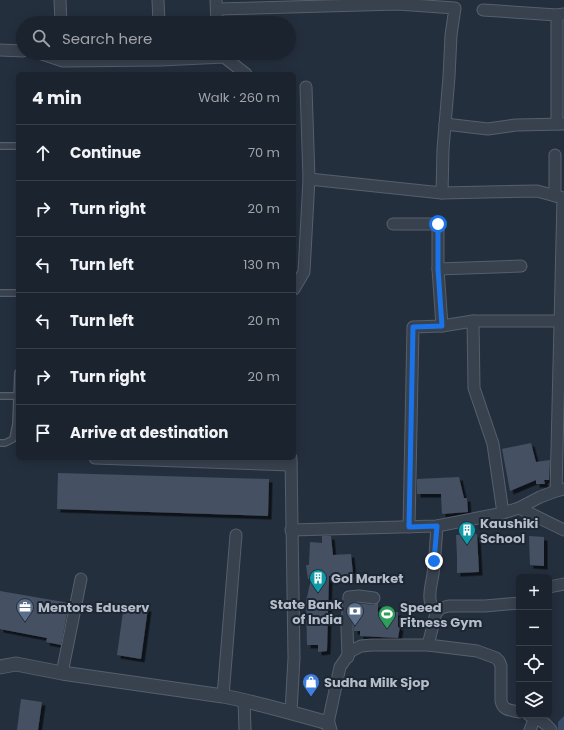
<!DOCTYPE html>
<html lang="en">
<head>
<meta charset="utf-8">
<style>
	:root { --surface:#1b232e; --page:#282f3a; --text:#f1f3f6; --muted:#a0a4aa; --line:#39404a }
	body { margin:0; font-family:Poppins,sans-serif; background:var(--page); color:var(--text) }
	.controls { position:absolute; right:12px; bottom:12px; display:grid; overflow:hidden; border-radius:6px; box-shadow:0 2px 10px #0003 }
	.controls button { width:36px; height:36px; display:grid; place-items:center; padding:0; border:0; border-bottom:1px solid var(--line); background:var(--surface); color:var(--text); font:20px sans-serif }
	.stop { position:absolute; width:12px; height:12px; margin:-9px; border:3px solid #1a73e8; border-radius:50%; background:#fff }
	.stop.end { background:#1a73e8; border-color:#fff; box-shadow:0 1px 4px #0008 }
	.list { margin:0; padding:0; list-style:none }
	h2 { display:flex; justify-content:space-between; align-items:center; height:52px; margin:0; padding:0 16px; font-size:17px }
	h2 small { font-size:13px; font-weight:400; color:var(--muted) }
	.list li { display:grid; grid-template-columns:26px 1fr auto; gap:12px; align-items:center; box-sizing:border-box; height:56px; padding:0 16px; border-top:1px solid var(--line) }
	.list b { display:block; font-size:15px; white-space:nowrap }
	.list em { font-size:13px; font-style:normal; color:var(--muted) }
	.icon { flex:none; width:22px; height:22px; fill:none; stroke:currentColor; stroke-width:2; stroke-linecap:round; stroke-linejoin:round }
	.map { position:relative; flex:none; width:564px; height:730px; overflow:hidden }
	.search { position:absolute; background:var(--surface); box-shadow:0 2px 10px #0003; left:16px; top:16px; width:280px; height:44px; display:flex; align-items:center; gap:10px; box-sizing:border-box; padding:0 14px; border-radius:22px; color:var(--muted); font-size:15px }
	.panel { position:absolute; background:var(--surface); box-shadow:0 2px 10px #0003; left:16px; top:72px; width:280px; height:388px; border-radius:6px }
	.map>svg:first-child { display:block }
	.water { fill:#394c67 }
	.building { fill:#455162; filter:url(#shadow) }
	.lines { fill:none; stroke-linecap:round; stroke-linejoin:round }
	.service-casing { stroke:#565f6c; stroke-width:8 }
	.minor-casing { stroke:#565f6c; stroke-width:13 }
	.tertiary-casing { stroke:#565f6c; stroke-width:15 }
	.service { stroke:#38414e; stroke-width:5.5 }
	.minor { stroke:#38414e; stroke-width:11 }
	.tertiary { stroke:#38414e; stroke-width:13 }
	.route { stroke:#1a73e8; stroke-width:5 }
	.labels { text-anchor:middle; stroke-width:4; stroke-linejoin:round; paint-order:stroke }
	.poi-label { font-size:13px; font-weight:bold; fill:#b4bcc9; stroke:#1d2633; text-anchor:start }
</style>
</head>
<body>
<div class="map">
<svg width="564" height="730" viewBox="0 0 564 730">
	<defs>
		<filter id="shadow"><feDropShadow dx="3.5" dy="3.5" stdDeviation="0" flood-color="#0009"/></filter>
	</defs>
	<rect width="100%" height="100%" fill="#242f3e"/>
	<path class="water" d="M564 716V730H558V722Z"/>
	<g class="building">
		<path d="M531 443 536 462 550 460 549 480H544L545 484H536V480L510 491 502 449Z"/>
		<path d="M58 473 269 479 268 516 57 509Z"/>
		<path d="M459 477 464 498H467L468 512 442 514 441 494H417V479Z"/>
		<path d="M477 534 479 572 457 573V556L456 535Z"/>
		<path d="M322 536H331L333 555 351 554 353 574 329 576 327 651 318 652V645H307L306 602 311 579H308L306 565H309L310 542 322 543Z"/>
		<path d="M529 536 544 537V566L530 565Z"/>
		<path d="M0 591 69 603 61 645 46 642 47 638 0 629Z"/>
		<path d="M356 603 373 605 378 603V612H398V627H400L398 638 360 636V631H354Z"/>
		<path d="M124 605 148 608 141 659 117 655Z"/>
		<path d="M21 699 42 702 38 730H17Z"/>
	</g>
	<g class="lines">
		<g class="service-casing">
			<g id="service">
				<path d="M0 146H18"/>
				<path d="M0 293H18"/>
				<path d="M0 396H18"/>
				<path d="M0 443H5L13 439 16 424 18 373"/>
			</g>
		</g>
		<g class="minor-casing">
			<g id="minor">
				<path d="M60 0 61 23"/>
				<path d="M158 0 159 23"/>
				<path d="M216 0 217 23"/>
				<path d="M217 9 397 4 455 8 451 35 449 77 443 149 442 193 537 191 563 198 556 491"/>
				<path d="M483 10 557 15 564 14"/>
				<path d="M557 15V124"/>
				<path d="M0 50 23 51"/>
				<path d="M39 53 63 61 161 60 224 57 246 74"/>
				<path d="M306 87 309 179"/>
				<path d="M445 124 488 129 516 125 564 124"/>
				<path d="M555 196V155"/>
				<path d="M393 224H438V269L442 326"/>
				<path d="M438 269 521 266"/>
				<path d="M294 289 304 272 309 179 442 193"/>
				<path d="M473 321 474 388 493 444 503 513"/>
				<path d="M95 458 291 465"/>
				<path d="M291 458 294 658 291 712"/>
				<path d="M519 508 564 530"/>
				<path d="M409 527 413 327 442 326 473 321H564"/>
				<path d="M291 530 437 526 503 513 519 508 540 497 556 491 564 489"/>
				<path d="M549 587 564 584"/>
				<path d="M436 613C434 608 430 604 430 599 429 590 432 582 433 574 435 558 436 542 437 526"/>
				<path d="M428 645 436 613 441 608 449 606H485L519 603"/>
				<path d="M348 657 347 628 349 597 359 596 374 598"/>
				<path d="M62 673 81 579"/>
				<path d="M223 696 236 535"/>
				<path d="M244 700 245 730"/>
				<path d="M529 715C538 718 545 722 551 730"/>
				<path d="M328 723 340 667 351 651 361 646 372 645H428L477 651 496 658 499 661 501 666V701C503 711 511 710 519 712"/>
				<path d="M530 730 535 717"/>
			</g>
		</g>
		<g class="tertiary-casing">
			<path id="tertiary" d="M0 667 16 664 62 673 223 696C259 703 293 713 328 723L330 730"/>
		</g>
		<use href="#service" class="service"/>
		<use href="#minor" class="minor"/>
		<use href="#tertiary" class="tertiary"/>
	</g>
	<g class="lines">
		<path class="route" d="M434 561 437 526 409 527 413 327 442 326 438 269V224"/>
	</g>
	<defs>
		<g id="building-pin" transform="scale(0.9)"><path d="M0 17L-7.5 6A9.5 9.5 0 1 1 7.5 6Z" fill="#0f9aa8" stroke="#1d2633"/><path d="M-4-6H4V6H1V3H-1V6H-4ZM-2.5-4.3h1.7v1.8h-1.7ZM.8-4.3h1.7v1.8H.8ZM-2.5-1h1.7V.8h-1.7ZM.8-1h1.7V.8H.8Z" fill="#fff"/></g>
		<g id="office-pin" transform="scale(0.9)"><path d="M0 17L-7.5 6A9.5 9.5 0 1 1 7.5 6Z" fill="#5c6f8a" stroke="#1d2633"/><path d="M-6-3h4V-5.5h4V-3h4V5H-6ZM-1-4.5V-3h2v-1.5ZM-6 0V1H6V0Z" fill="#fff"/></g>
		<g id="bank-pin" transform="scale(0.9)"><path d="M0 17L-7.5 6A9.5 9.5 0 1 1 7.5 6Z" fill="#5c6f8a" stroke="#1d2633"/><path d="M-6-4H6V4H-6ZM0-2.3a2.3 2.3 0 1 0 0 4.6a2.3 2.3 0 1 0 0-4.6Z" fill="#fff"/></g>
		<g id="stadium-pin" transform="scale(0.9)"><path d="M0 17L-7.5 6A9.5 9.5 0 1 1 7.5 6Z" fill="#2e9e5b" stroke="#1d2633"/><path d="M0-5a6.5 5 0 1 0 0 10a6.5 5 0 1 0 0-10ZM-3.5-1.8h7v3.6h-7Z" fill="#fff"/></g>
		<g id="shop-pin" transform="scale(0.9)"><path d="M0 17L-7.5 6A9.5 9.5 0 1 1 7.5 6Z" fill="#3f7fe0" stroke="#1d2633"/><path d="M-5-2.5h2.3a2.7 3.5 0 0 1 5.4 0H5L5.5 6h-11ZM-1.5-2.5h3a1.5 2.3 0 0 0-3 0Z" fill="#fff"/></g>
	</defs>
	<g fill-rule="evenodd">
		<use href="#building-pin" x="467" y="530"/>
		<use href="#building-pin" x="318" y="578"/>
		<use href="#office-pin" x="25" y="607"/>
		<use href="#bank-pin" x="355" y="611"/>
		<use href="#stadium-pin" x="387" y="614"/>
		<use href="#shop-pin" x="311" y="682"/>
	</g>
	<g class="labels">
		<g class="poi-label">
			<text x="480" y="528">Kaushiki<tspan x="480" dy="15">School</tspan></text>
			<text x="331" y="583">Gol Market</text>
			<text x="342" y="609" text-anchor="end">State Bank<tspan x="342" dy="15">of India</tspan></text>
			<text x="38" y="612">Mentors Eduserv</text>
			<text x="400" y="612">Speed<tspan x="400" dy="15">Fitness Gym</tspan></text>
			<text x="324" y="687">Sudha Milk Sjop</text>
		</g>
	</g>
</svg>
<div class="controls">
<button>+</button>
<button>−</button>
<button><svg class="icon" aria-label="locate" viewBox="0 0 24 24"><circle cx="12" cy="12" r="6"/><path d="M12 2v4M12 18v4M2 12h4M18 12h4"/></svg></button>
<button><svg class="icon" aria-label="layers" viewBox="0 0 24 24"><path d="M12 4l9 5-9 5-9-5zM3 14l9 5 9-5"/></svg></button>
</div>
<div class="stop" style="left:438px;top:224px"></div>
<div class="stop end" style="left:434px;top:561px"></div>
<div class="search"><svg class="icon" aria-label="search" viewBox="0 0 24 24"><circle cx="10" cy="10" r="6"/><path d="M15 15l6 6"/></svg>Search here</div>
<section class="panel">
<h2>4 min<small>Walk · 260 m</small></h2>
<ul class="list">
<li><svg class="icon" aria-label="ahead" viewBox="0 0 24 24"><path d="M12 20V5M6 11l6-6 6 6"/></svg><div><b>Continue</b></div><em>70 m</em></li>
<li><svg class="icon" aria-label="right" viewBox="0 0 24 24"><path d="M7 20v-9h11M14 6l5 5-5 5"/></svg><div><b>Turn right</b></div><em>20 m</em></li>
<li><svg class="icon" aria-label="left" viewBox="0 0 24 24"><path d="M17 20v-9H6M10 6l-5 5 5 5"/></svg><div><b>Turn left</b></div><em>130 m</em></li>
<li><svg class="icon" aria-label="left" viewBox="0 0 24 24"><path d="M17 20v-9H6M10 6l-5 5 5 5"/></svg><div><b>Turn left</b></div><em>20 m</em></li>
<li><svg class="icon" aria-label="right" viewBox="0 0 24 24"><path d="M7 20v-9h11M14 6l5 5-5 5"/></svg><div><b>Turn right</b></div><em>20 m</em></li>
<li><svg class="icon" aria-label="arrive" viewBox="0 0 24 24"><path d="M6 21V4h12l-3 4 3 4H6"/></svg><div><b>Arrive at destination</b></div></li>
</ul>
</section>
</div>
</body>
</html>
